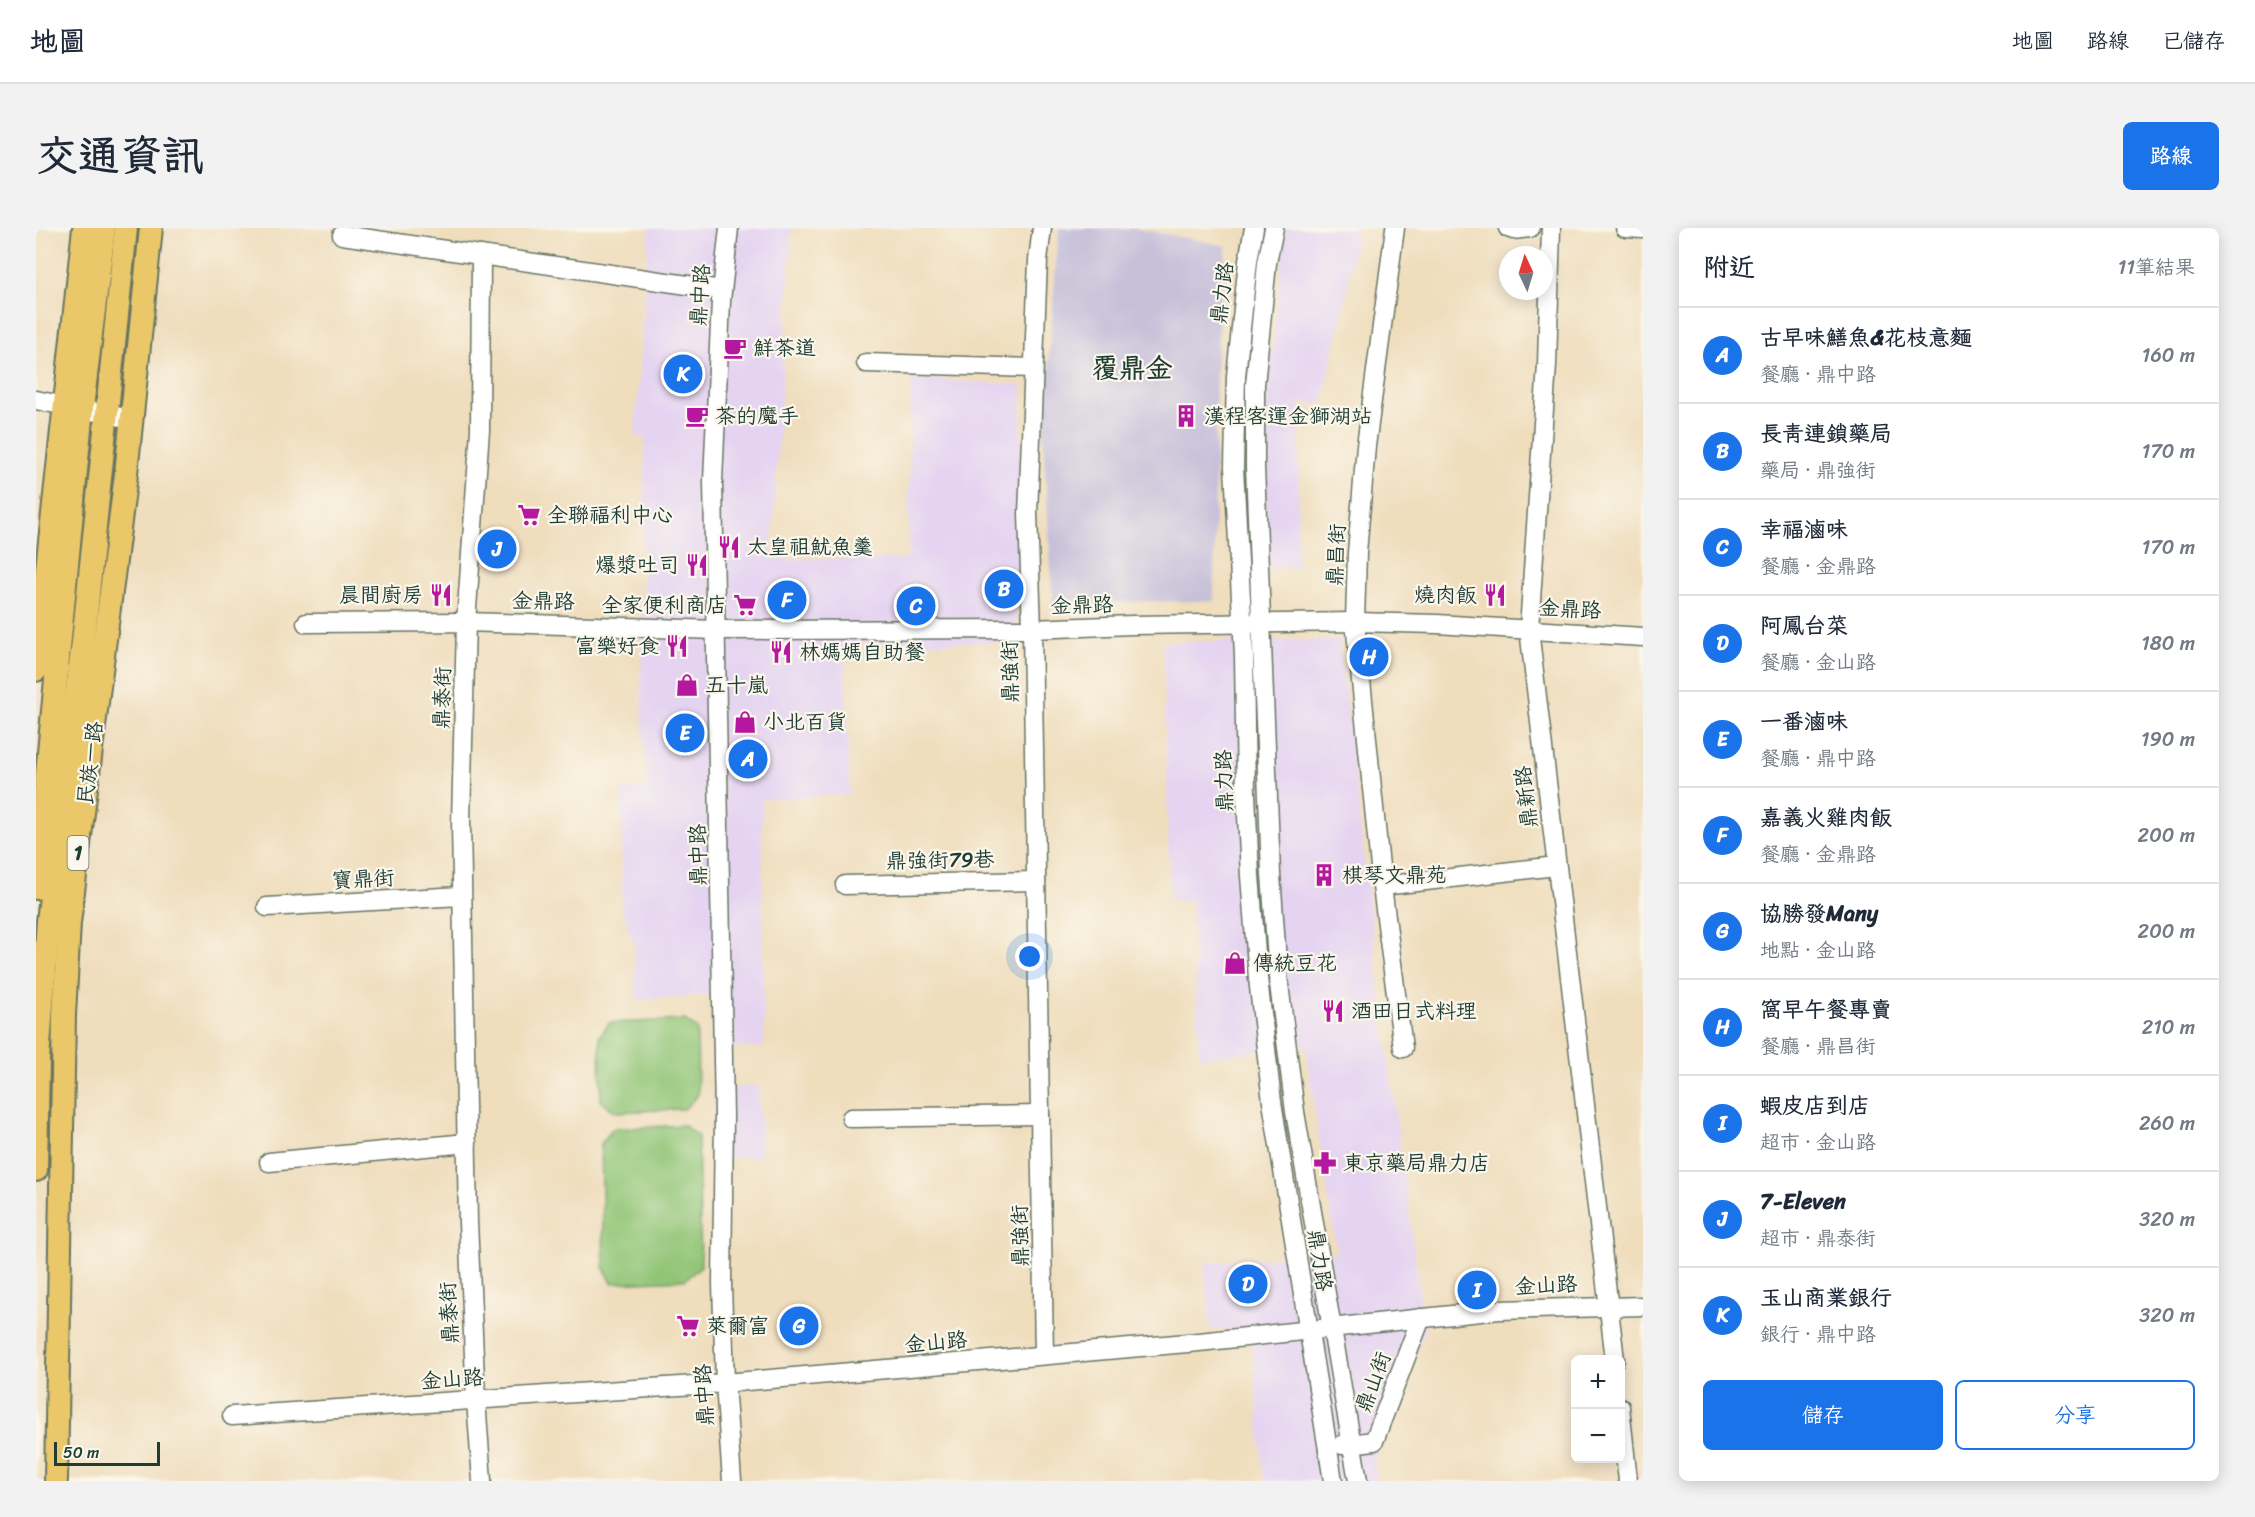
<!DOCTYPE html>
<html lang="zh-TW">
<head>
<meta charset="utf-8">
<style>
	:root { --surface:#fff; --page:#f2f2f3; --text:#1f2937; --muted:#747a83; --line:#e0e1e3; --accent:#1a73e8 }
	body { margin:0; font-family:Sriracha,"LXGW WenKai TC",sans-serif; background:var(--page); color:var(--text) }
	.controls { position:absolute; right:18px; bottom:18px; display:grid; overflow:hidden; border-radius:9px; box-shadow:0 3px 15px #0003 }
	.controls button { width:54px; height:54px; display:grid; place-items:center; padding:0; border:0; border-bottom:2px solid var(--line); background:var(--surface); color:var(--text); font:30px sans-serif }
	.compass { position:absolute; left:1463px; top:18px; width:54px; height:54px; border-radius:50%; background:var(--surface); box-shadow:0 3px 15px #0003; rotate:356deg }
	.scale { position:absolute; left:18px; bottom:15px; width:106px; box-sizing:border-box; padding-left:6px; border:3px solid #1f3d34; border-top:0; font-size:16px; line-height:21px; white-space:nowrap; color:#1f3d34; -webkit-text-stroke:4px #fbf7ec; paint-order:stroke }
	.you { position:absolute; left:994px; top:729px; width:21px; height:21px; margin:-15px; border:4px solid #fff; border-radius:50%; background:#1a73e8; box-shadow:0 0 0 9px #1a73e833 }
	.badge { display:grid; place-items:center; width:39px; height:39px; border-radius:50%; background:var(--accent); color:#fff; font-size:20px; font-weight:700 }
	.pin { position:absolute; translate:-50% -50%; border:3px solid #fff; box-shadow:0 2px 6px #0006 }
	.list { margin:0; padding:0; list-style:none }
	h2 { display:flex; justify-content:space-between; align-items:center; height:78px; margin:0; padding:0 24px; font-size:26px }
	h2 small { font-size:20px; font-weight:400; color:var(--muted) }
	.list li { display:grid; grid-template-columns:39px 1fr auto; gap:18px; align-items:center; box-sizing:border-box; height:96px; padding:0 24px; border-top:2px solid var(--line) }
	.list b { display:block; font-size:22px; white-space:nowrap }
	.list p { margin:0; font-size:20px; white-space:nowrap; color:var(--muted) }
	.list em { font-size:20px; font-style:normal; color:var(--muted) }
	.actions { display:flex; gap:12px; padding:18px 24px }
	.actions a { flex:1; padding:14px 0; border:2px solid var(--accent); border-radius:9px; text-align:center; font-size:21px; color:var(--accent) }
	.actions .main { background:var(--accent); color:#fff }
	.map { position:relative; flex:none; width:1607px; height:1253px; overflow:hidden; border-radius:9px }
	header { display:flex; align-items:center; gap:36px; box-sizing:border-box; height:84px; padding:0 30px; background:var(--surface); border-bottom:2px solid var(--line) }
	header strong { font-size:28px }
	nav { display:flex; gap:33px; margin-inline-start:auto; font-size:21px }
	.intro { display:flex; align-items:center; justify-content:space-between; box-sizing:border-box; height:144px; padding:0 36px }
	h1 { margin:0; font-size:42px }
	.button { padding:15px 27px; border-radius:9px; background:var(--accent); color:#fff; font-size:21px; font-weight:700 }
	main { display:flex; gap:36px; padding:0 36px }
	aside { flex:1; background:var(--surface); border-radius:9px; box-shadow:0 3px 15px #0003 }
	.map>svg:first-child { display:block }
	.built { fill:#e4d3f1 }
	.industrial { fill:#c6c0d9 }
	.green { fill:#91c576; stroke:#588155; stroke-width:1.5 }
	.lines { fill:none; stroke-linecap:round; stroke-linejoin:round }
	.minor-casing { stroke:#687564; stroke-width:21 }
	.major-casing { stroke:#687564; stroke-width:26 }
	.minor { stroke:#fff; stroke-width:18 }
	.major { stroke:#eac769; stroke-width:22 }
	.labels { text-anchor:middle; stroke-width:4.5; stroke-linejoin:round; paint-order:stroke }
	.shield { fill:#fbf7ec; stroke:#61756b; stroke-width:1.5 }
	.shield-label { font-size:20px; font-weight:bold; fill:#1f3d34 }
	.street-label { font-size:21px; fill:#1f3d34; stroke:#fbf7ec }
	.poi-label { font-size:21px; fill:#1f3d34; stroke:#fbf7ec; text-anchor:start }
	.district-label { font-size:27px; font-weight:bold; fill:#1f3d34; stroke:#fbf7ec }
</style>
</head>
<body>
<header>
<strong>地圖</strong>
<nav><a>地圖</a><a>路線</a><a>已儲存</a></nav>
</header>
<div class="intro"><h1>交通資訊</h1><a class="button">路線</a></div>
<main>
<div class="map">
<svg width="1607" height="1253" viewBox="0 0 1607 1253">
	<rect width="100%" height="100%" fill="#fbf7ec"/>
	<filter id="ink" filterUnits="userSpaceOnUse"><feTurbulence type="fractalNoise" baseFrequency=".0167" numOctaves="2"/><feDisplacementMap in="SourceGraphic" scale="12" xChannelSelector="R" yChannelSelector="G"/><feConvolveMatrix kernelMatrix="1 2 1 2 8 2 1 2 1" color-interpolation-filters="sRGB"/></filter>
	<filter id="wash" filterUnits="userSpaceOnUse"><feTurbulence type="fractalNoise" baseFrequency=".008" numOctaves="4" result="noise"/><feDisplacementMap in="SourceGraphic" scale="24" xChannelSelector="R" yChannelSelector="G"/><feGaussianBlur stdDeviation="1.35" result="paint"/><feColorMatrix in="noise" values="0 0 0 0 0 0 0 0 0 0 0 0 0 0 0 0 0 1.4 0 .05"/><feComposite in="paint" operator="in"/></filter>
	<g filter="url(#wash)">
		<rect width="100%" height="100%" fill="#efddbc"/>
		<g class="built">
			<path d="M613 0H756L735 331H872L875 150 986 157 980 414 808 415 814 567 726 571 728 819 696 820 695 860 723 857 725 929H679L675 767 600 772 598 715 586 683 585 563 611 560 605 464 609 209 599 208Z"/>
			<path d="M1250 0H1321L1310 66 1286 176 1264 174 1261 340 1230 339V174Z"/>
			<path d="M1303 412 1347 792 1389 1102 1339 1229 1340 1253H1228L1217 1125 1212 1100 1175 1102 1168 1035 1301 1024 1269 817 1164 830 1155 672 1134 673 1127 414Z"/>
		</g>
		<path class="industrial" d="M1023 0H1098L1191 18 1185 53 1180 149 1178 373 1017 374 1007 208Z"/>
		<g class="green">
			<path d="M649 792 661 801 662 867 648 881 580 884 565 873 564 808 573 795Z"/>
			<path d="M648 897 662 908 665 1038 649 1052 576 1055 568 1040 565 916 576 901Z"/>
		</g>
	</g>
	<g filter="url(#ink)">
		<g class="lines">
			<g class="minor-casing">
				<g id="minor">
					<path d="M693 0 685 73 677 253 688 888 686 1056 689 1155 696 1253"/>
					<path d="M1006 0 1002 32 992 286 996 401 1008 1127"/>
					<path d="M1218 0 1212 33 1200 148 1198 239 1208 427 1210 567 1214 648 1222 750 1236 874 1297 1253"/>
					<path d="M1238 0 1231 35 1219 157V238L1235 646 1242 748 1259 884 1322 1253"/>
					<path d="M1359 0 1330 218 1321 325 1319 394 1346 658 1367 820"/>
					<path d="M1472 0 1477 2 1494 0"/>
					<path d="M1515 0 1511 137 1493 401 1579 1132"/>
					<path d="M1589 0 1607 1"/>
					<path d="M306 7 686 62"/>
					<path d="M445 27 444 202 430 394 425 594 432 994 440 1172 446 1253"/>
					<path d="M830 135 997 140"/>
					<path d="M0 172 95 191"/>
					<path d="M270 395 430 394 681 402 996 401 1096 397 1319 394 1401 396 1607 409"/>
					<path d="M809 657 1000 653"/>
					<path d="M1346 658 1520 638"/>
					<path d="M231 679 425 668"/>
					<path d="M815 890 1004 887"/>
					<path d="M233 934 431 915"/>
					<path d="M1584 1179 1592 1253"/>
					<path d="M196 1188 689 1155 1163 1114 1463 1082 1607 1078"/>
					<path d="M1306 1217 1338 1213 1385 1090"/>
				</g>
			</g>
			<g class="major-casing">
				<g id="major">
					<path d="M0 442 48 0"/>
					<path d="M0 660 46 180 68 0"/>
					<path d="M0 942 2 832 12 693 47 414 90 0"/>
					<path d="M20 1253 28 787 33 695 90 246 115 0"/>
				</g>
			</g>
			<use href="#minor" class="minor"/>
			<use href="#major" class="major"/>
		</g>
	</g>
	<defs>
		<g id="cafe-bare" transform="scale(1.8)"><path d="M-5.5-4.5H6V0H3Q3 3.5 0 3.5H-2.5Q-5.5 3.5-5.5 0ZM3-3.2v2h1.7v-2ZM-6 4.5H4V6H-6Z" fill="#b5179e" stroke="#fbf7ec" stroke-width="2.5" paint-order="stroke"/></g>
		<g id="building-bare" transform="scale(1.8)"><path d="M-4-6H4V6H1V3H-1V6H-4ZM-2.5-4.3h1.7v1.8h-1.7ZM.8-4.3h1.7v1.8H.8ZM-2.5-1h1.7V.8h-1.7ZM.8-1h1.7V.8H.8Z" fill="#b5179e" stroke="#fbf7ec" stroke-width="2.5" paint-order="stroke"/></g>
		<g id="supermarket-bare" transform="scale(1.8)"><path d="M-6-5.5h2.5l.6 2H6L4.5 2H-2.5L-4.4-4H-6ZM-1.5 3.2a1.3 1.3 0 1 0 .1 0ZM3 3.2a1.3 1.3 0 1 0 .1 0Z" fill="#b5179e" stroke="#fbf7ec" stroke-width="2.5" paint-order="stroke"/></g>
		<g id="restaurant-bare" transform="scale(1.8)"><path d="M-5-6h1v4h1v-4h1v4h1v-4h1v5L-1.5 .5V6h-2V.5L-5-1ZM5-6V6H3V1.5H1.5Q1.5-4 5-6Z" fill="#b5179e" stroke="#fbf7ec" stroke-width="2.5" paint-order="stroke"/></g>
		<g id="shop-bare" transform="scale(1.8)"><path d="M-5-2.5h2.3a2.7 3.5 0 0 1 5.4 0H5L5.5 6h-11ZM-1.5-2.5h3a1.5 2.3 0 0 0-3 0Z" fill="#b5179e" stroke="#fbf7ec" stroke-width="2.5" paint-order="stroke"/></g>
		<g id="pharmacy-bare" transform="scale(1.8)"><path d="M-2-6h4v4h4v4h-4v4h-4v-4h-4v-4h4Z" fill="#b5179e" stroke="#fbf7ec" stroke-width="2.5" paint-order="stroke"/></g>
	</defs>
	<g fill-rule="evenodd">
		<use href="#cafe-bare" x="699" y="120"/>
		<use href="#cafe-bare" x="661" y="188"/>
		<use href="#building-bare" x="1150" y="188"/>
		<use href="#supermarket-bare" x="493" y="287"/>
		<use href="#restaurant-bare" x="693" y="319"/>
		<use href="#restaurant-bare" x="661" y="337"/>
		<use href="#restaurant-bare" x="405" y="367"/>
		<use href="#restaurant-bare" x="1459" y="367"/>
		<use href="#supermarket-bare" x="709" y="377"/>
		<use href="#restaurant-bare" x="641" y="418"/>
		<use href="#restaurant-bare" x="745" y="424"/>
		<use href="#shop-bare" x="651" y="457"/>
		<use href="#shop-bare" x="709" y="494"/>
		<use href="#building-bare" x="1288" y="647"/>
		<use href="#shop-bare" x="1199" y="735"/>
		<use href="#restaurant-bare" x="1297" y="783"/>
		<use href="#pharmacy-bare" x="1289" y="935"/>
		<use href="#supermarket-bare" x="652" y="1098"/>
	</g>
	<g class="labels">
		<rect class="shield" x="31.5" y="608" width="21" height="34" rx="4.5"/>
		<g class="shield-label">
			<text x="42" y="632">1</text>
		</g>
		<g class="street-label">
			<text transform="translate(1186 65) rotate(-83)" y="7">鼎力路</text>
			<text transform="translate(664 67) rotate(-86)" y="7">鼎中路</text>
			<text transform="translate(1300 327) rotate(-87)" y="7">鼎昌街</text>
			<text transform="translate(507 373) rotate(1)" y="7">金鼎路</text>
			<text transform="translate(1046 377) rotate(-2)" y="7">金鼎路</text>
			<text transform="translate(1534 381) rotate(3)" y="7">金鼎路</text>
			<text transform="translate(974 444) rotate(-91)" y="7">鼎強街</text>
			<text transform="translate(406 470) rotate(-88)" y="7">鼎泰街</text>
			<text transform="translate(54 535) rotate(-83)" y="7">民族一路</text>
			<text transform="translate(1188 553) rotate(-92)" y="7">鼎力路</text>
			<text transform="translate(1490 569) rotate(-97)" y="7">鼎新路</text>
			<text transform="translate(662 627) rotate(-91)" y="7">鼎中路</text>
			<text transform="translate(904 632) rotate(-1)" y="7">鼎強街79巷</text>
			<text transform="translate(327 651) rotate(-3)" y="7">寶鼎街</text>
			<text transform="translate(984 1008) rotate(-91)" y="7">鼎強街</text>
			<text transform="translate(1284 1032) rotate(81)" y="7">鼎力路</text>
			<text transform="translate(1510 1057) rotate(-3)" y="7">金山路</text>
			<text transform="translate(413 1085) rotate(-93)" y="7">鼎泰街</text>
			<text transform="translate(900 1114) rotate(-5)" y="7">金山路</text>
			<text transform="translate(416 1151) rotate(-4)" y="7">金山路</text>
			<text transform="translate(1337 1154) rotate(-69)" y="7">鼎山街</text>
			<text transform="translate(668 1167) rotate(-93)" y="7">鼎中路</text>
		</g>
		<g class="poi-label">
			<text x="717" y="127">鮮茶道</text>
			<text x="679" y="195">茶的魔手</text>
			<text x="1168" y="195">漢程客運金獅湖站</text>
			<text x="511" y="294">全聯福利中心</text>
			<text x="711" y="326">太皇祖魷魚羹</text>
			<text x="643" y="344" text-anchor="end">爆漿吐司</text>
			<text x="387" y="374" text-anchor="end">晨間廚房</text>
			<text x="1441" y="374" text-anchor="end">燒肉飯</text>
			<text x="691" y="384" text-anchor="end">全家便利商店</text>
			<text x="623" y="425" text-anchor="end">富樂好食</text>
			<text x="763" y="431">林媽媽自助餐</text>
			<text x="669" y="464">五十嵐</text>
			<text x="727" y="501">小北百貨</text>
			<text x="1306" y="654">棋琴文鼎苑</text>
			<text x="1217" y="742">傳統豆花</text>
			<text x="1315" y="790">酒田日式料理</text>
			<text x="1307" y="942">東京藥局鼎力店</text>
			<text x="670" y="1105">萊爾富</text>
		</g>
		<g class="district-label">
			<text x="1096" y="149">覆鼎金</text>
		</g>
	</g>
</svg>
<div class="controls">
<button>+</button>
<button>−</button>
</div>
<svg class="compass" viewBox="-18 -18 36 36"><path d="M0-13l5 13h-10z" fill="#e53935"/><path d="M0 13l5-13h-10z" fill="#747a83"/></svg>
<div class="scale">50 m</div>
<div class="you"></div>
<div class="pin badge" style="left:712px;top:531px">A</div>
<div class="pin badge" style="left:968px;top:361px">B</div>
<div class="pin badge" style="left:880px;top:378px">C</div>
<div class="pin badge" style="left:1212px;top:1056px">D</div>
<div class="pin badge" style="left:649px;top:505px">E</div>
<div class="pin badge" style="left:751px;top:372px">F</div>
<div class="pin badge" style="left:763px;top:1098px">G</div>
<div class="pin badge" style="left:1333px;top:429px">H</div>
<div class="pin badge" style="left:1441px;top:1062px">I</div>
<div class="pin badge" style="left:461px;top:321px">J</div>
<div class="pin badge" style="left:647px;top:146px">K</div>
</div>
<aside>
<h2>附近<small>11筆結果</small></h2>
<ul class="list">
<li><span class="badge">A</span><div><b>古早味鱔魚&amp;花枝意麵</b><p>餐廳 · 鼎中路</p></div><em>160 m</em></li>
<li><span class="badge">B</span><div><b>長青連鎖藥局</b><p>藥局 · 鼎強街</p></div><em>170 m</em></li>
<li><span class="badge">C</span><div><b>幸福滷味</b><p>餐廳 · 金鼎路</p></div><em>170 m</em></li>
<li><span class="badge">D</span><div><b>阿鳳台菜</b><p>餐廳 · 金山路</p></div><em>180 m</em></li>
<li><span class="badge">E</span><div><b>一番滷味</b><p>餐廳 · 鼎中路</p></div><em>190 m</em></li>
<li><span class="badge">F</span><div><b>嘉義火雞肉飯</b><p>餐廳 · 金鼎路</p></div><em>200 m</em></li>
<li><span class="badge">G</span><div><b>協勝發Many</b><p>地點 · 金山路</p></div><em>200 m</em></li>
<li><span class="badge">H</span><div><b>窩早午餐專賣</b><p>餐廳 · 鼎昌街</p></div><em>210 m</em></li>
<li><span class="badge">I</span><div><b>蝦皮店到店</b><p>超市 · 金山路</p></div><em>260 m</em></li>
<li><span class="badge">J</span><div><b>7-Eleven</b><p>超市 · 鼎泰街</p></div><em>320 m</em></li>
<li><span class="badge">K</span><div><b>玉山商業銀行</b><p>銀行 · 鼎中路</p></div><em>320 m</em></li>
</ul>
<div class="actions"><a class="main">儲存</a><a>分享</a></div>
</aside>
</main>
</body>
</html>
